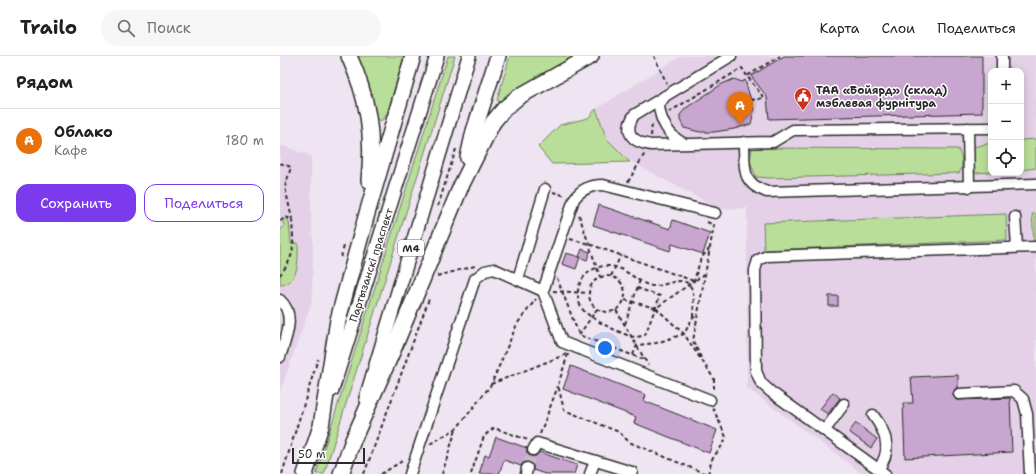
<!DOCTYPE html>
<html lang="ru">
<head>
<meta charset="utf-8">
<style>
	:root { --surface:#fff; --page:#f6f6f6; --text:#202124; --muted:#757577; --line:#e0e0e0; --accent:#7c3aed }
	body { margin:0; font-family:"Shantell Sans",sans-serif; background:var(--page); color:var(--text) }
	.controls { position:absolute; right:12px; top:12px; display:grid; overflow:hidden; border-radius:8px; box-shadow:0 2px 10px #0003 }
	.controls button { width:36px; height:36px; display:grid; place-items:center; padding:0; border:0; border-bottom:1px solid var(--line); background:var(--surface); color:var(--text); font:20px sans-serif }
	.scale { position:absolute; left:12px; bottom:10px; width:73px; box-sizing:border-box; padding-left:4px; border:2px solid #2b2b2b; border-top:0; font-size:11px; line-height:14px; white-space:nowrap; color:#2b2b2b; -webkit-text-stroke:3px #fff; paint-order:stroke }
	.you { position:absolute; left:325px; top:292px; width:14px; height:14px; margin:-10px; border:3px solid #fff; border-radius:50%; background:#1a73e8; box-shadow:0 0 0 6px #1a73e833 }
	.badge { display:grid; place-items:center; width:26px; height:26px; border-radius:50%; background:var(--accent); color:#fff; font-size:13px; font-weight:700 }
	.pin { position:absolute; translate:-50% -33px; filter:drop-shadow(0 1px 2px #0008) }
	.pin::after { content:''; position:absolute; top:21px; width:14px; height:12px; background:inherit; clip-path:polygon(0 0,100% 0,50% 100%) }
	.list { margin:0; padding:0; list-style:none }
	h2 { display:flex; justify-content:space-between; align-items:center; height:52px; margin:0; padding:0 16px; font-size:17px }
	h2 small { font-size:13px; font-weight:400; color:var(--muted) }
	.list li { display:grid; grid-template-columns:26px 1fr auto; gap:12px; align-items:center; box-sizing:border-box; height:64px; padding:0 16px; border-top:1px solid var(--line) }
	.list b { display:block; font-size:15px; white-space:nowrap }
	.list p { margin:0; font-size:13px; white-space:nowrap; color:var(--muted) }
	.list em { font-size:13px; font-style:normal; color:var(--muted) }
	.actions { display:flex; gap:8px; padding:12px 16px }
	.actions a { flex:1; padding:9px 0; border:1px solid var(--accent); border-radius:12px; text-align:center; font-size:14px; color:var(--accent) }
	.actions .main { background:var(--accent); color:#fff }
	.icon { flex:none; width:22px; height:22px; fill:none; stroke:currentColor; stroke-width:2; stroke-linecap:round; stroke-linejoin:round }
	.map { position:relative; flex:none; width:756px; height:418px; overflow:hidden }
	header { display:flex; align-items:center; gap:24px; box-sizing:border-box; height:56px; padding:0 20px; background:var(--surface); border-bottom:1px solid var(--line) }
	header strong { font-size:19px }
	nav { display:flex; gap:22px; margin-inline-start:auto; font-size:14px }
	.search { width:280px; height:36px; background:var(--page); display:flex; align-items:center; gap:10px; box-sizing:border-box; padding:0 14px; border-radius:22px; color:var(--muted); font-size:15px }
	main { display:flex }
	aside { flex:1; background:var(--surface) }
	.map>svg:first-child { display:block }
	.built { fill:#e4d1e7; fill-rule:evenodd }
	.green { fill:#b9de99; stroke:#728462 }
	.building { fill:#c9a6d0; stroke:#2b2b2b }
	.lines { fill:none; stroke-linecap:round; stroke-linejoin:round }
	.minor-tunnel { stroke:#c8bfc9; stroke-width:10; stroke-dasharray:10 5; stroke-linecap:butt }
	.minor-casing { stroke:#2b2b2b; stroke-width:13 }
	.major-casing { stroke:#2b2b2b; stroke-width:16 }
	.highway-casing { stroke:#2b2b2b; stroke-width:18 }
	.path { stroke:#2b2b2b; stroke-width:2; stroke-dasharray:4 3; stroke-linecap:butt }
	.minor { stroke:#fff; stroke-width:10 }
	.major { stroke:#fff; stroke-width:13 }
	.highway { stroke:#fff; stroke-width:15 }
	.labels { text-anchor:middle; stroke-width:3; stroke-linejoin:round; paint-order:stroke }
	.shield { fill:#fff; stroke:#6b6b6b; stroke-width:1 }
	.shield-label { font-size:10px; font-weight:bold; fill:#2b2b2b }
	.poi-label { font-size:11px; font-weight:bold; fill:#2b2b2b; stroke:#fff; text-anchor:start }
	.street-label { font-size:11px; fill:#2b2b2b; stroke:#fff }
</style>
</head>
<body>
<header>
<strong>Trailo</strong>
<div class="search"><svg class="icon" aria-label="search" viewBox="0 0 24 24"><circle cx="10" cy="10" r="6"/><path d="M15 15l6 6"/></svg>Поиск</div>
<nav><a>Карта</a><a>Слои</a><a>Поделиться</a></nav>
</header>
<main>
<aside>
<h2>Рядом<small></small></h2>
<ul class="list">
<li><span class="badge" style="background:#e8710a">A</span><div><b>Облако</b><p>Кафе</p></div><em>180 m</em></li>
</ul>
<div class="actions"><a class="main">Сохранить</a><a>Поделиться</a></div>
</aside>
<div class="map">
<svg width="756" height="418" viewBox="0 0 756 418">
	<rect width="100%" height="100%" fill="#efe4f1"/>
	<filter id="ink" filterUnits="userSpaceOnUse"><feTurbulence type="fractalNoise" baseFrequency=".025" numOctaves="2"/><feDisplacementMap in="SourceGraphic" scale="8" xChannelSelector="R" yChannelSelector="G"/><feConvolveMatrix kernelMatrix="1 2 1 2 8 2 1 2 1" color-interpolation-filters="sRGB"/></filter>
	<g filter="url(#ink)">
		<g class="built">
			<path d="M401 0H756V418H583L467 332V152L439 153 352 106 327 83 316 53ZM711 15H741V117H711Z"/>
			<path d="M0 89 31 100V163L33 182 32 245 0 336Z"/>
		</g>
		<g class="green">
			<path d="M77 0H124L107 58 101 65 96 62 87 24Z"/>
			<path d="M168 0H175L44 418H36Z"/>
			<path d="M230 0H297L220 47 217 44Z"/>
			<path d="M316 53 327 83 350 106 272 108 258 91 280 69 308 62Z"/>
			<path d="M756 83V112L741 114V84Z"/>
			<path d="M711 87V116L695 117 693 91Z"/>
			<path d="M472 92 678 93C682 100 684 111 679 117L490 122 476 121 470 105Z"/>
			<path d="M726 158 727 184 484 194 483 167Z"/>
			<path d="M752 158H756V185H754Z"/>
			<path d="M5 163H8L9 166 11 188 18 187C18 202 20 225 2 229H0V174L5 170 2 165Z"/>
		</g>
		<g class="building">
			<path d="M504 0H702V57L489 63 487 41 471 20Z"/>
			<path d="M454 23 462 26 465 24 474 55 471 68 454 73 434 76H420L404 72 400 64V59L406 52 442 28Z"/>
			<path d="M319 149 390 173 393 164 430 177 423 198 392 188 390 195 313 169Z"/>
			<path d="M302 193 310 196 307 204 299 201Z"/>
			<path d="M286 197 300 201 296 213 282 208Z"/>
			<rect x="549" y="240" width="9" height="10"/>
			<path d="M291 310 366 339 364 345 437 374 429 397 354 367 356 361 283 333Z"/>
			<path d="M678 319V332L675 333 673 338 676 344 730 342 732 396 625 402 623 347H633L631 321Z"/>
			<path d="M553 336 560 342 548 358 540 353Z"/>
			<path d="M576 367 597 383 591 392 569 376Z"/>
			<path d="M216 381 247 392V397L250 400H256L259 396 297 409 294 418H265L253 414V409L248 406H244L241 410 224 404 219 418H199L205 399 209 400Z"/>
		</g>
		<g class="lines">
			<path class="minor-tunnel" d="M247 412 253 394"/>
			<g class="minor-casing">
				<g id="minor">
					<path d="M451 0 354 59C343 77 352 86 371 89L493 86 513 74 711 72"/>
					<path d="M722 0V15"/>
					<path d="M385 40 379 49C380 65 389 80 403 87"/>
					<path d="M688 72 689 131"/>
					<path d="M464 86C465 110 460 127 487 136L756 128"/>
					<path d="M735 161 737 191"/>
					<path d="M238 223 265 133"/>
					<path d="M0 244C17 259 5 284 0 301"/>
					<path d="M679 338 734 335 743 343 747 358 750 418"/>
					<path d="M430 344 282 286 263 235 294 143C301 133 310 129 323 129L435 157"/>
					<path d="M593 359C606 376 613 395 598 413"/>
					<path d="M545 374 564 348"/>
					<path d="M253 394 257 387 352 416"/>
					<path d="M130 418 195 223 205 215 214 213 263 235"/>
					<path d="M246 418 247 412"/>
					<path d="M310 418 315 405"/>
					<path d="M605 418 491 336 481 327 476 315 475 214 478 204 487 200 756 191"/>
				</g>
			</g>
			<g class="major-casing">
				<g id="major">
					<path d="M52 334 157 0"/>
					<path d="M86 342 189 0"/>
				</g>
			</g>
			<g class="highway-casing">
				<g id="highway">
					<path d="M69 0C88 42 94 78 89 124"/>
					<path d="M188 102 194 75 218 0"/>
					<path d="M25 418 41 370 58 264 86 161 133 0"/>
					<path d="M61 418 73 384 113 294 181 130 213 66 224 53 238 41 311 0"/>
				</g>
			</g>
			<g class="path">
				<path d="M374 0 387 28"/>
				<path d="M471 44 484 42 467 20 500 0"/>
				<path d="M389 56 462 12 467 20"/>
				<path d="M371 80 372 67"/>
				<path d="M0 107 11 111 5 131 12 163"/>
				<path d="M348 126 365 97"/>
				<path d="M273 136 286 140"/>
				<path d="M158 150 176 93"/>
				<path d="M299 159 320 221"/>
				<path d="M0 165 5 161 12 163C13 189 17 197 0 219"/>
				<path d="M427 166 434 169 413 285 423 306 434 323V335"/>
				<path d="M290 183 309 188 414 225 425 218"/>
				<path d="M61 201 64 190"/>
				<circle cx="327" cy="238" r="18"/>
				<path d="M157 220 195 210"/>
				<path d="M331 220 341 199"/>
				<path d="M277 222 299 279 365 304"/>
				<path d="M357 232 380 240 365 279C361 280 355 282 350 280 338 276 307 262 301 251 291 231 306 210 327 210 345 209 360 230 374 230 383 230 392 225 401 225 418 226 413 251 413 261"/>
				<path d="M273 235 309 237"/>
				<path d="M345 244 376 252 414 225 421 202 429 193"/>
				<path d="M376 252 404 278 420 302"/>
				<path d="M336 254 368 309"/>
				<path d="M345 268 360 224"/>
				<path d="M299 279 317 253"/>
				<path d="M288 298 278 329 284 354 339 376 349 386 426 418"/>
				<path d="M353 299 357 289 376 287 404 278 413 261 417 262"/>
				<path d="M211 328 287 298"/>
				<path d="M260 378 278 330"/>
				<path d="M150 388 177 372 211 329 237 268 256 243"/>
				<path d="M2 418 38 303"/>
				<path d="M84 418 149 243"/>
				<path d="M101 418 124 404"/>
				<path d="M162 418 176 373"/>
				<path d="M191 418 204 380 214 372 248 384"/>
				<path d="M428 418 432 403 444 387 446 381 433 352"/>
			</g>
			<use href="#minor" class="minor"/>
			<use href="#major" class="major"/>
			<use href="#highway" class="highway"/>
		</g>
	</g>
	<defs>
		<g id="civic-pin" transform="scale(0.9)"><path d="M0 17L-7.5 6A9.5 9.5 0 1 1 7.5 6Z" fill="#c8321e" stroke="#fff"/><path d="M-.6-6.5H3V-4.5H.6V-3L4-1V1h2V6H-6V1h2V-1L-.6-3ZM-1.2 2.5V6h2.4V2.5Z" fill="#fff"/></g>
	</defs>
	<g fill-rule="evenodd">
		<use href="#civic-pin" x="523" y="40"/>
	</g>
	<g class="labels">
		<rect class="shield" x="118" y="184" width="26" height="16" rx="3"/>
		<g class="shield-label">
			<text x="131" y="196">М4</text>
		</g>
		<g class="poi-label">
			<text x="536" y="38">ТАА «Бойярд» (склад)<tspan x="536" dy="13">мэблевая фурнітура</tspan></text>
		</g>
		<g class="street-label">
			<text transform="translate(91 209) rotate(-72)" y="4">Партызанскі праспект</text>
		</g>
	</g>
</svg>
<div class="controls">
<button>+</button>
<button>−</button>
<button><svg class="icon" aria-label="locate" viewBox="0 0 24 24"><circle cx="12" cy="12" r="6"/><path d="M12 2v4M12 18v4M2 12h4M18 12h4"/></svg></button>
</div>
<div class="scale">50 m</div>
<div class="you"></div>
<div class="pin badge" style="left:460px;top:69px;background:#e8710a">A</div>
</div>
</main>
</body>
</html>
